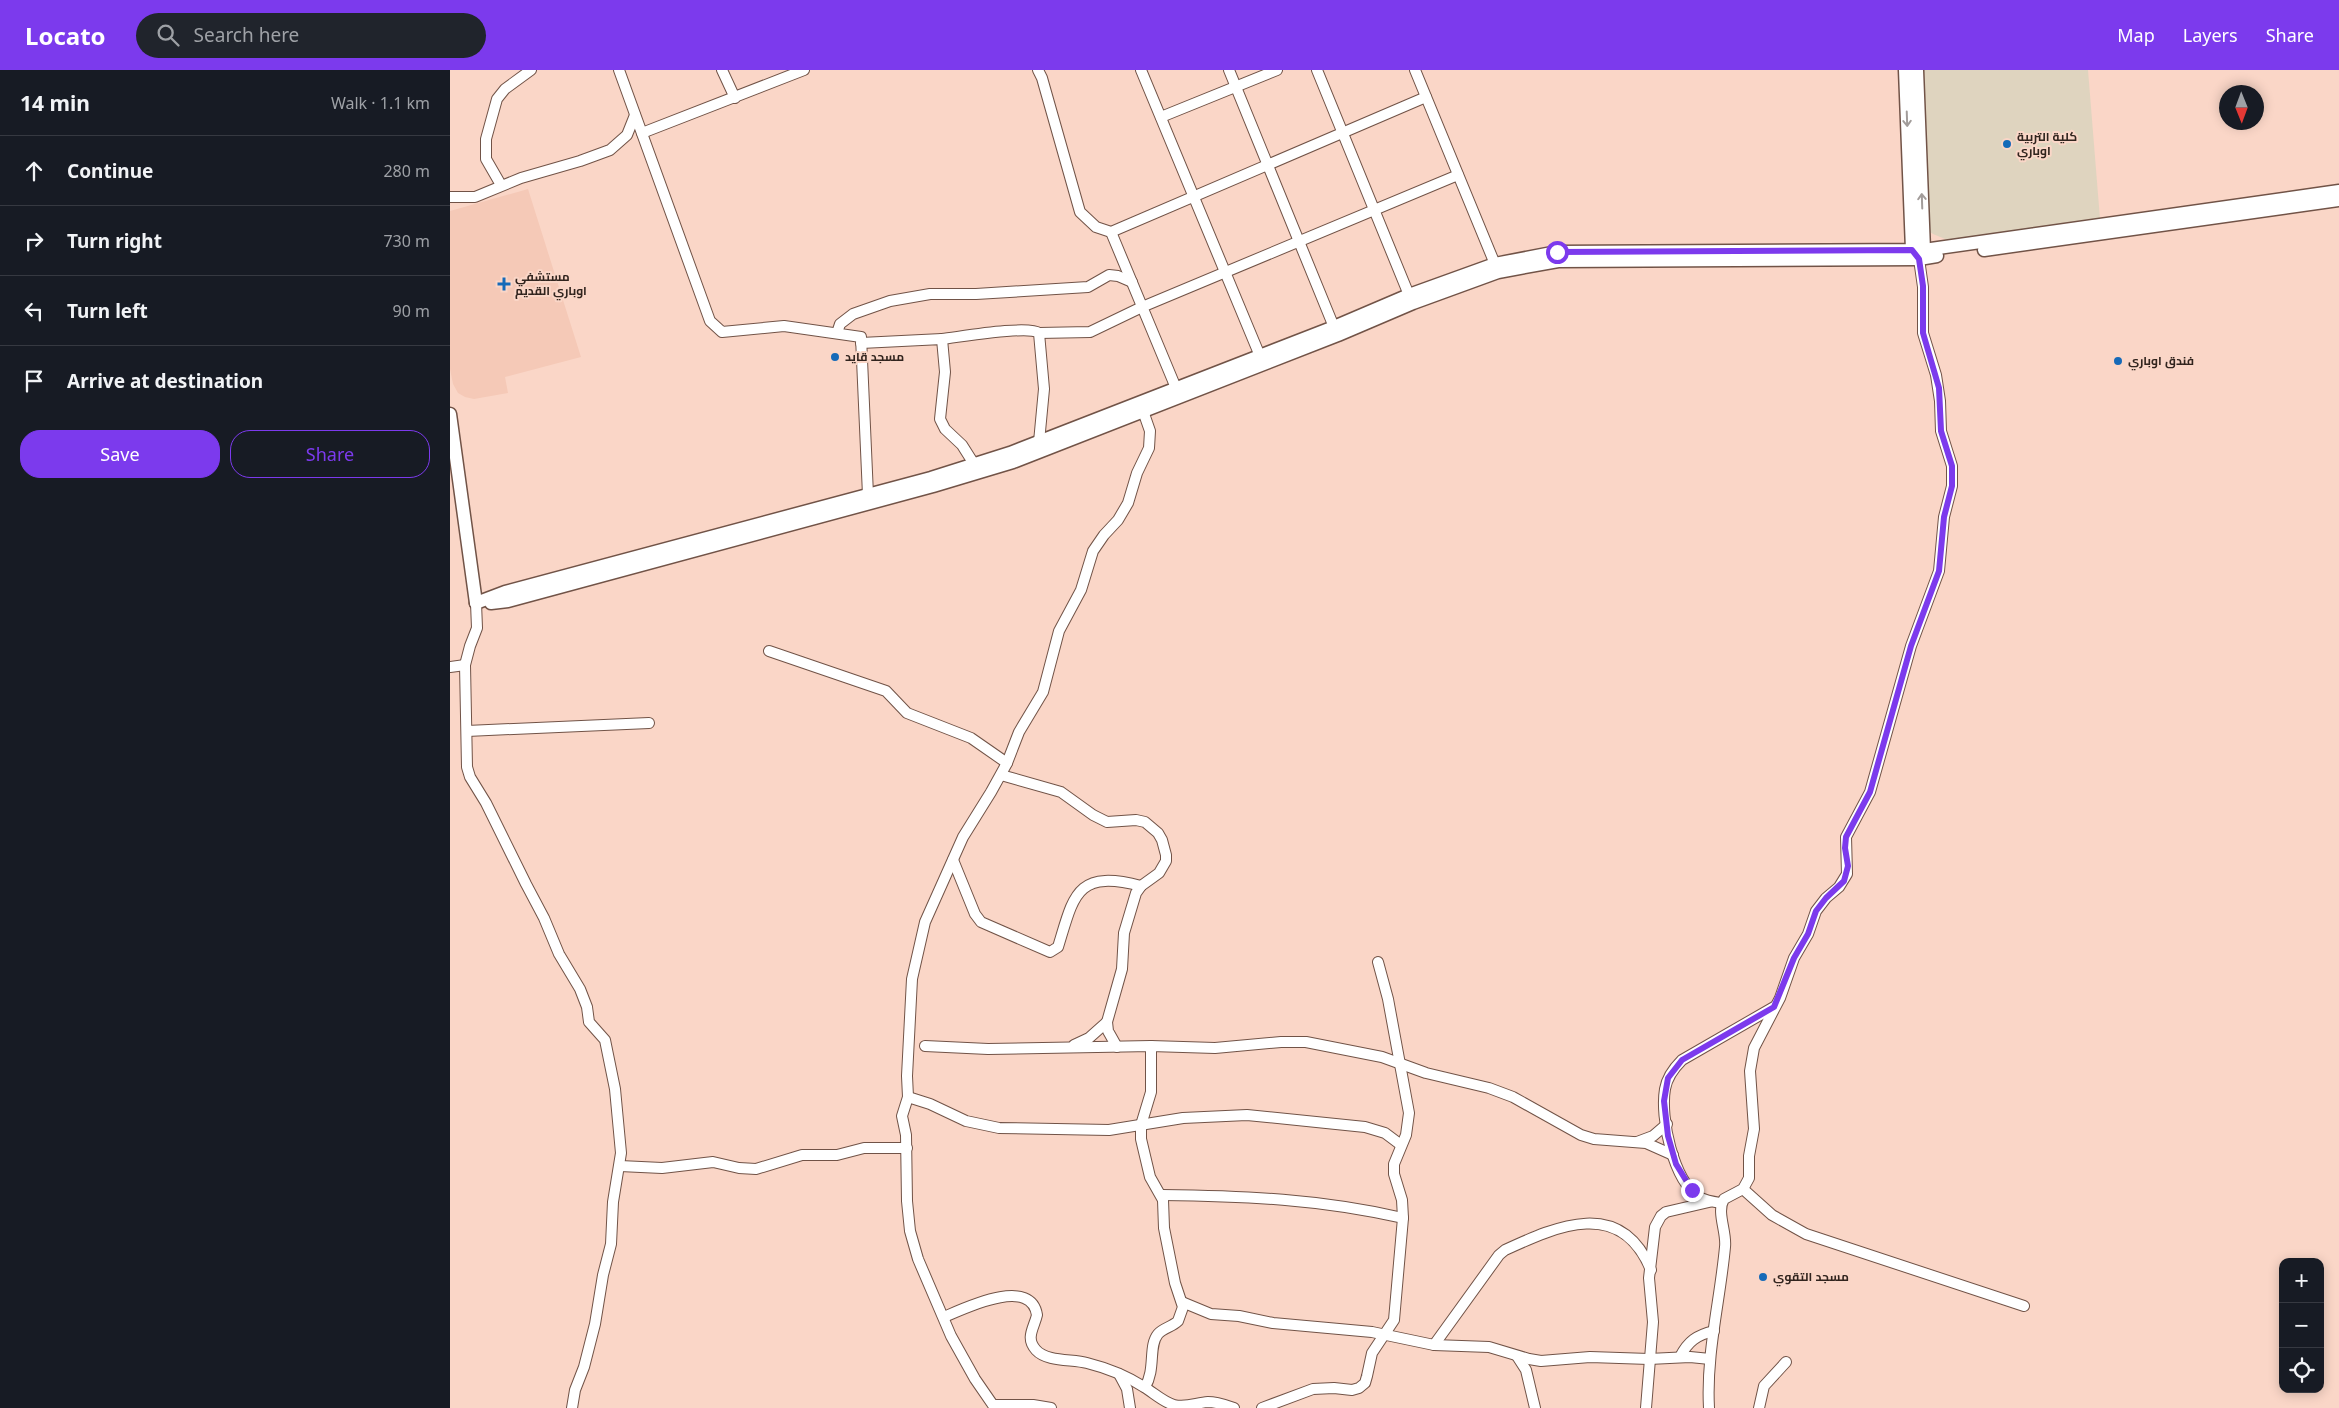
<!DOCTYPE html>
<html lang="en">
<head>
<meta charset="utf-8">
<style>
	:root { --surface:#171b24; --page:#20242c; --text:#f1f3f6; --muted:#9ea1a6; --line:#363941; --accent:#7c3aed }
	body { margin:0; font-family:"Noto Sans",Cairo,sans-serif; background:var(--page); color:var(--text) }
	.controls { position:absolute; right:15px; bottom:15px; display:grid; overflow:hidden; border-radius:10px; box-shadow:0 2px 12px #0003 }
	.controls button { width:45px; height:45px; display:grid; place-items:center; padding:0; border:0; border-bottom:1px solid var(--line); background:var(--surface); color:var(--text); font:25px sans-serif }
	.compass { position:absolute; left:1769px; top:15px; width:45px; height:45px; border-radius:50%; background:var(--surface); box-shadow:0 2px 12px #0003; rotate:179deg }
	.stop { position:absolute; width:15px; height:15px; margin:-11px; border:4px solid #7c3aed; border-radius:50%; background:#fff }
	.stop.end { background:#7c3aed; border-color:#fff; box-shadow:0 1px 5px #0008 }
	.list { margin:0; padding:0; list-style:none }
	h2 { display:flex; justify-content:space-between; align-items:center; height:65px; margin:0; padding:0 20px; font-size:21px }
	h2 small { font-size:16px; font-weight:400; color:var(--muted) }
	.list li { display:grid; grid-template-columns:32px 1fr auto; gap:15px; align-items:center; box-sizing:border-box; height:70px; padding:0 20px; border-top:1px solid var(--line) }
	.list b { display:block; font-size:19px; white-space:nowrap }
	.list em { font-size:16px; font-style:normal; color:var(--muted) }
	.actions { display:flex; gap:10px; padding:15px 20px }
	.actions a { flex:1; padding:11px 0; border:1px solid var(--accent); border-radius:20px; text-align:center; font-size:18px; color:var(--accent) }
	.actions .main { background:var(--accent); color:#fff }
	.icon { flex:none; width:28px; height:28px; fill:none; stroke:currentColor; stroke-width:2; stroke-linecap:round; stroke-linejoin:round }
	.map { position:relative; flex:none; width:1889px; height:1338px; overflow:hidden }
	header { display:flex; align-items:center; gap:30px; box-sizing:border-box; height:70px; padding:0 25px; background:var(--accent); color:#fff }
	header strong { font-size:24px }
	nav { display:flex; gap:28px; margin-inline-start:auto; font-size:18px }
	.search { width:350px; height:45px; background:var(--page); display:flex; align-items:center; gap:12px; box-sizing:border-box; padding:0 18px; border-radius:28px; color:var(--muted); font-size:19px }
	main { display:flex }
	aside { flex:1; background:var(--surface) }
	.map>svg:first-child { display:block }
	.built { fill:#f5c9b7 }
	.education { fill:#dfd4bf }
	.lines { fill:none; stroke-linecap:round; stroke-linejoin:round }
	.minor-casing { stroke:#715347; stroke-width:12 }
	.tertiary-casing { stroke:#715347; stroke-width:15 }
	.minor { stroke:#fff; stroke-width:10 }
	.tertiary { stroke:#fff; stroke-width:12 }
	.oneway { stroke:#a29c9a }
	.route { stroke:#7c3aed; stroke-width:6 }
	.poi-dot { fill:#166ab8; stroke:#fad6c7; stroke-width:2 }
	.labels { text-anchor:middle; stroke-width:4; stroke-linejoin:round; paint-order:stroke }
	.poi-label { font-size:12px; font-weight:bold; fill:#31241e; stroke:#fad6c7; text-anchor:start }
</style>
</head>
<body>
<header>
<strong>Locato</strong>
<div class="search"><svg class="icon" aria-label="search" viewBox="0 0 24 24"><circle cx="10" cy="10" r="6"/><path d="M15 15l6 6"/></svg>Search here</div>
<nav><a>Map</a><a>Layers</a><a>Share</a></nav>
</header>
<main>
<aside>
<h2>14 min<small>Walk · 1.1 km</small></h2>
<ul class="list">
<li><svg class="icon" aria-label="ahead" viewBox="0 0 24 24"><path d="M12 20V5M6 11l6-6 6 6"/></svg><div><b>Continue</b></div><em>280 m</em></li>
<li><svg class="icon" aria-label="right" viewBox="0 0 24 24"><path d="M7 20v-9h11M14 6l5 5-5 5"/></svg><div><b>Turn right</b></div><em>730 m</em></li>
<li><svg class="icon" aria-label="left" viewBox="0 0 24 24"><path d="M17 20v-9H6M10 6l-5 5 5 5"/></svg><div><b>Turn left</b></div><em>90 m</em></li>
<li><svg class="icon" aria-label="arrive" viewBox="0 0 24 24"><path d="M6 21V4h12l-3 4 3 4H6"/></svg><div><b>Arrive at destination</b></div></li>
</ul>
<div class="actions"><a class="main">Save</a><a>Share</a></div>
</aside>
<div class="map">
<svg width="1889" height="1338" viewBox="0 0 1889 1338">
	<rect width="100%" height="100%" fill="#fad6c7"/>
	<path class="built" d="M78 119 131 287 55 307 58 323 24 329 15 327 8 323 3 314 0 299V141Z"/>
	<path class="education" d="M1467 0H1638L1650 149 1500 171 1483 164 1474 158Z"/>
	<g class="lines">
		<g class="minor-casing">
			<g id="minor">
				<path d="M169 0 260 251 272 262 334 256 411 267 418 425"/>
				<path d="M272 0 285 28"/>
				<path d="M588 0 592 8 630 142 646 157 661 162 976 27"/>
				<path d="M691 0 810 286"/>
				<path d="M779 0 886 262"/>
				<path d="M867 0 959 225"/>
				<path d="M965 0 1047 199"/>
				<path d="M711 47 827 0"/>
				<path d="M192 63 354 0"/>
				<path d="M51 115 36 89V69L47 29 55 19 81 0"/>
				<path d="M0 127H25L71 108 130 91 160 80 177 65 185 45"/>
				<path d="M661 162 726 318"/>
				<path d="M387 263 390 254 403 244 440 231 480 224H526L638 217 659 205 668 206 682 212"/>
				<path d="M589 263 640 262 692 237 1008 105"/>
				<path d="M492 269C510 267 578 255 589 263L594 319 589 372"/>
				<path d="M411 273 492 269 495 302 490 349 495 359 512 375 524 394"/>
				<path d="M26 533 27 558 20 576 15 595 17 697 20 707 36 733 76 814 94 848 109 884 130 919 137 937 139 952 155 970 165 1019 171 1083 163 1132 161 1174 153 1205 145 1254 134 1297 125 1320 122 1338"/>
				<path d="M319 581 436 621 457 643 521 668 557 693"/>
				<path d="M0 597 15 595"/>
				<path d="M17 661 199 653"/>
				<path d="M551 705 611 722 643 745 657 752 686 750 695 752 708 763 712 770 716 785V791L709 803 691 816 686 823 674 863 672 899 657 952 658 961 667 977"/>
				<path d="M503 790 525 844 531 852 600 882 608 877C624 825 626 799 691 816"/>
				<path d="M624 975 639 968 657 952"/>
				<path d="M475 976 538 979 701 976 765 978 831 972H856L932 987 976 1003 1039 1018 1063 1027 1131 1065 1144 1069 1196 1073 1223 1085"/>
				<path d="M458 1027 480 1034 516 1051 549 1058 659 1060 733 1048 797 1045 915 1057 935 1063 951 1075"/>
				<path d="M1187 1072 1203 1066 1217 1054"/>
				<path d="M170 1096 212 1098 263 1092 289 1098 306 1099 352 1085H387L414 1078H457"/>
				<path d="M1293 1119 1322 1145 1356 1164 1574 1236"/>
				<path d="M712 1125C796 1126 870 1129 953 1148"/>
				<path d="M1271 1133C1264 1132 1256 1131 1249 1127 1223 1110 1210 1048 1215 1019 1217 1007 1224 998 1232 990L1324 937"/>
				<path d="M732 1232 761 1244 789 1246 823 1253 922 1262 984 1275 1039 1277 1079 1289 1091 1291 1140 1287 1199 1289 1240 1287 1260 1289"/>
				<path d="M494 1247C515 1238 581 1206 587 1245 584 1258 575 1268 586 1280 597 1292 622 1289 637 1293 657 1298 677 1306 694 1317 704 1323 713 1332 724 1335 736 1338 746 1333 758 1332 767 1332 775 1335 784 1338"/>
				<path d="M984 1275 1049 1185 1055 1180C1107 1156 1171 1127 1201 1200"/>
				<path d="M1067 1286 1076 1300 1085 1338"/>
				<path d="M1230 1287C1238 1271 1247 1265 1264 1261"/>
				<path d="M669 1304 677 1319 680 1338"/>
				<path d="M695 1317C706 1299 698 1276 708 1264 713 1258 722 1257 728 1251L733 1237 725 1213 714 1158 713 1130 700 1107 691 1069V1055L701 1022V976"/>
				<path d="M544 1335H583L601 1338"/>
				<path d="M545 1338 525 1309 501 1266 468 1189 460 1161 457 1131 456 1065 452 1046 458 1027 457 1006 462 909 475 852 513 767 541 722 557 693 569 662 593 622 609 561 631 520 643 481 654 465 668 450 678 433 687 403 699 378 700 361 693 341"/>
				<path d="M812 1338 863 1319 884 1318 902 1320 909 1318 915 1313 917 1306 922 1283 944 1250 953 1148 952 1130 944 1104V1094L956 1065 959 1043 938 929 928 892"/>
				<path d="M1196 1338 1203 1252 1199 1208 1205 1157 1211 1146 1216 1142 1259 1132"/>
				<path d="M1259 1338C1256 1284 1270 1231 1275 1177 1277 1162 1266 1142 1274 1129L1293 1119 1299 1108V1086L1304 1059 1300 1001 1304 978 1330 928 1344 888 1358 864 1366 841 1376 828 1389 817 1397 804 1396 767 1420 722 1461 576 1489 501 1494 447 1502 416V396L1491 361 1490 331 1486 305 1473 263V217L1469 189"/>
				<path d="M1309 1338 1314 1316 1336 1292"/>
			</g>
		</g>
		<g class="tertiary-casing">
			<g id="tertiary">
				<path d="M1455 0 1462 180 1469 189 1474 180 1467 0"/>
				<path d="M1534 180 1889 130"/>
				<path d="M0 344 26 533"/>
				<path d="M26 533 55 522 481 408 560 383 884 257 959 225 1045 194 1107 182 1474 180 1889 121"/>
				<path d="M41 533 58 531 483 416 563 392 888 265 963 233 1048 202 1108 191 1469 189 1487 186"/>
			</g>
		</g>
		<use href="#minor" class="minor"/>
		<use href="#tertiary" class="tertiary"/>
	</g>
	<defs><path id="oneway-shaft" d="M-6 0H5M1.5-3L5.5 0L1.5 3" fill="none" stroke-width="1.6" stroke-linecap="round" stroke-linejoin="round" transform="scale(1.25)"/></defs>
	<g class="oneway">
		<use href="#oneway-shaft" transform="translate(1457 49) rotate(88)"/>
		<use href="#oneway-shaft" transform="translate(1472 131) rotate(-92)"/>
	</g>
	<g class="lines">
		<path class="route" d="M1107 182 1462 180 1469 189 1473 216V263L1489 318 1491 361 1502 396V416L1494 447 1489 501 1461 576 1420 722 1396 767 1395 778 1398 796 1394 811 1376 828 1366 841 1358 864 1344 888 1324 937 1232 990 1218 1008 1214 1031 1218 1066 1226 1094 1242 1120"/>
	</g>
	<g class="poi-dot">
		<circle cx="1557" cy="74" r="5"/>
		<path d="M51.5 206.5h5v5h5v5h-5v5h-5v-5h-5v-5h5z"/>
		<circle cx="385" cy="287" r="5"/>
		<circle cx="1668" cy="291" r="5"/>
		<circle cx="1313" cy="1207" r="5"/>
	</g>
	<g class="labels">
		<g class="poi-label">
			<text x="1567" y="71">كلية التربية<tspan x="1567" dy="14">اوباري</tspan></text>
			<text x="65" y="211">مستشفي<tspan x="65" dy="14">اوباري القديم</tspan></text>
			<text x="395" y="291">مسجد قايد</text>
			<text x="1678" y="295">فندق اوباري</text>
			<text x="1323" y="1211">مسجد التقوي</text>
		</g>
	</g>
</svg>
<div class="controls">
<button>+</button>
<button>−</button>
<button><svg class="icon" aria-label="locate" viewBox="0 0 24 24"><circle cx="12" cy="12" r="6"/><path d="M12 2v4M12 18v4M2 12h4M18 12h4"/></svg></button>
</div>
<svg class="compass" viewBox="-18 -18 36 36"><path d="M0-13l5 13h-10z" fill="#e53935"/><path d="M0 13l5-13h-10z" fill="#9ea1a6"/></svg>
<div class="stop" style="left:1107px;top:182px"></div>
<div class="stop end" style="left:1242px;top:1120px"></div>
</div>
</main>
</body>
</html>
